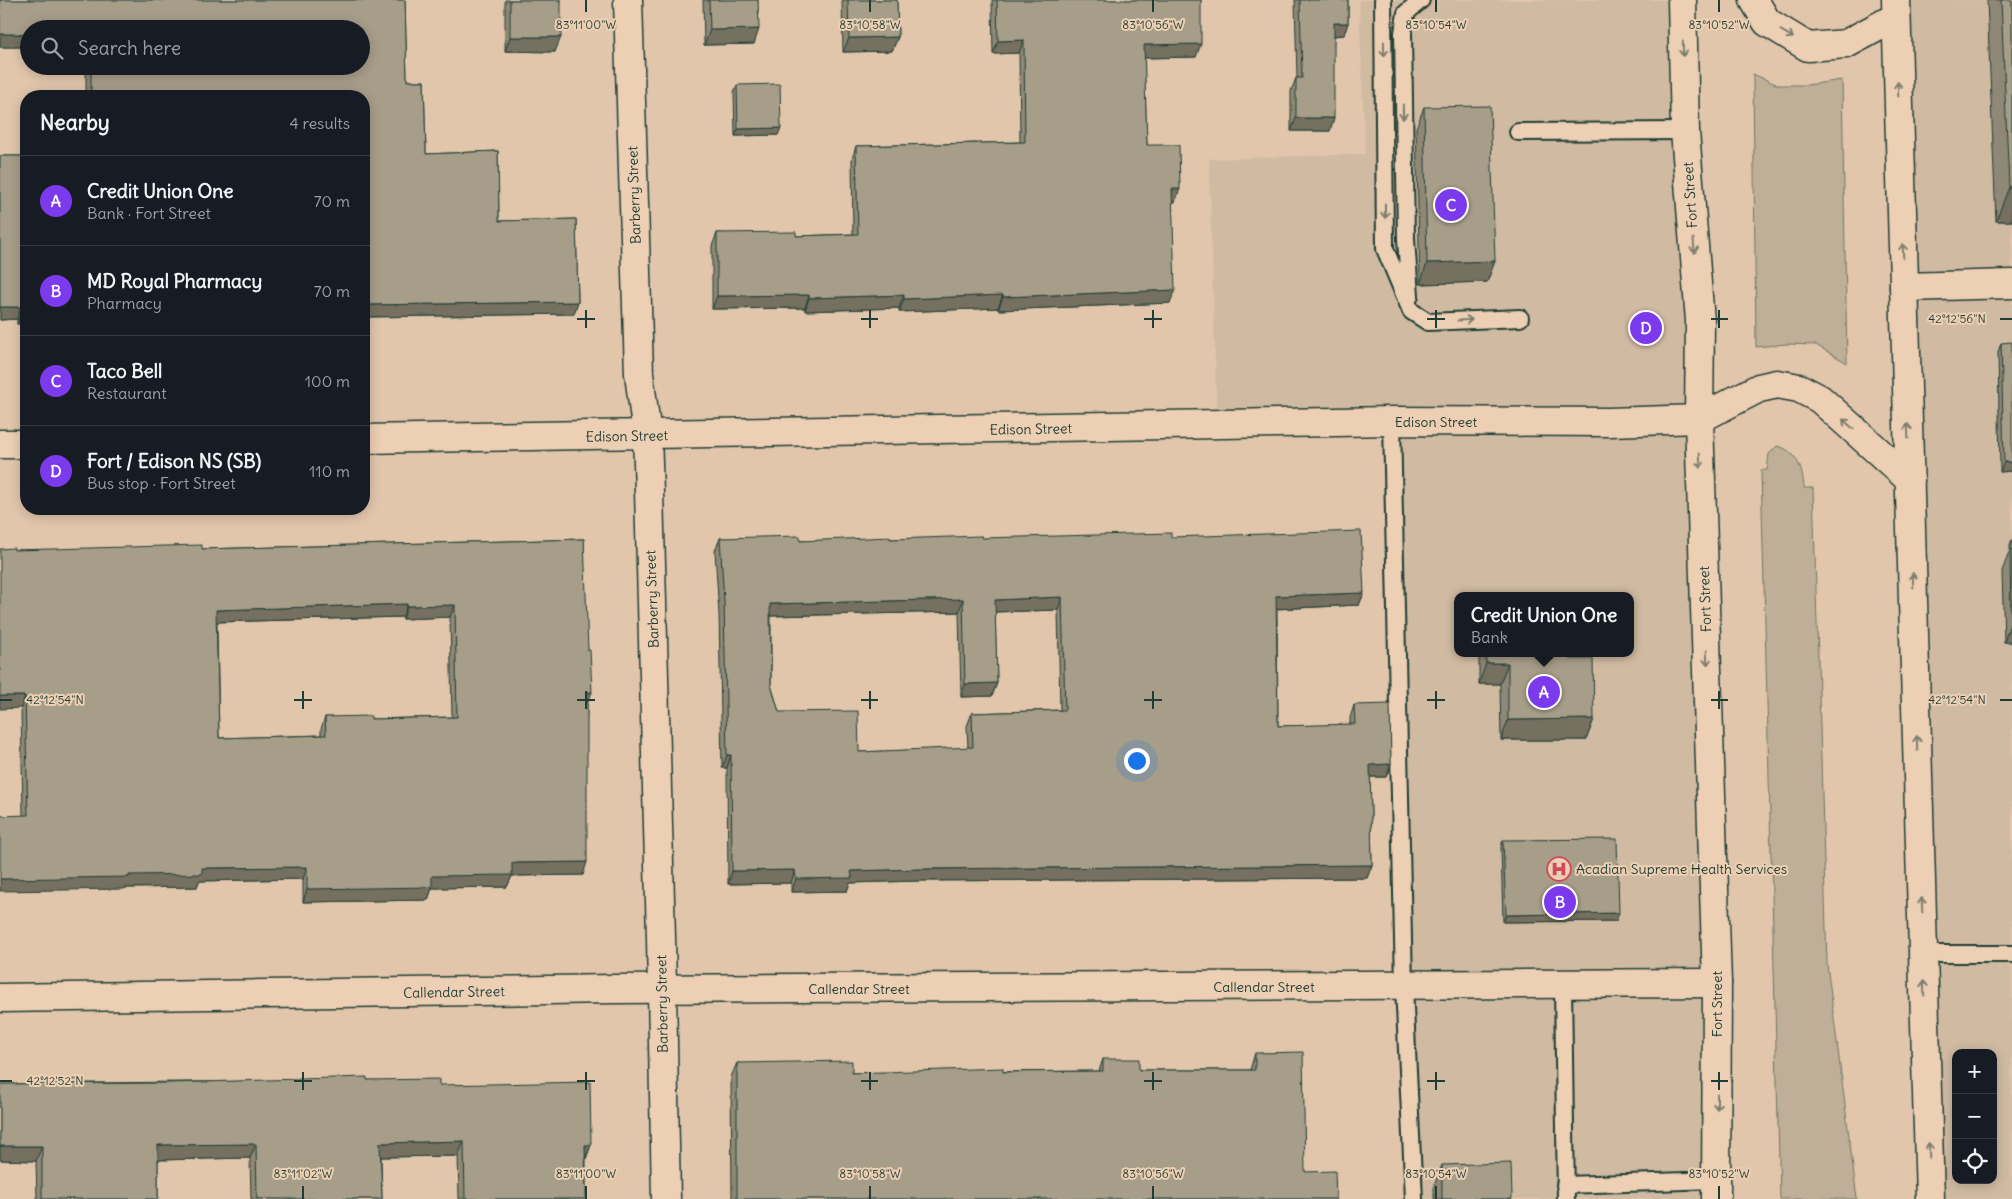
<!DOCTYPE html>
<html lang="en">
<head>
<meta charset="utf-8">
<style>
	:root { --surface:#171b24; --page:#242831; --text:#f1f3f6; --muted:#9ea1a6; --line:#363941; --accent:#7c3aed }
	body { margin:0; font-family:Delius,sans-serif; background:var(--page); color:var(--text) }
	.controls { position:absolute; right:15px; bottom:15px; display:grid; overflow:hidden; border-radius:10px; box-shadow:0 2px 12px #0003 }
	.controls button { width:45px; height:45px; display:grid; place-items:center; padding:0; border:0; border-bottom:1px solid var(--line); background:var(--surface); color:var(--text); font:25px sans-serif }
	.you { position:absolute; left:1136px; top:760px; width:18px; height:18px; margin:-12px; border:4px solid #fff; border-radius:50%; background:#1a73e8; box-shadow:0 0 0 8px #1a73e833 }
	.badge { display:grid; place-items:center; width:32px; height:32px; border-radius:50%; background:var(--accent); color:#fff; font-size:16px; font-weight:700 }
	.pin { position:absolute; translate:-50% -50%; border:2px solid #fff; box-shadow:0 1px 5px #0006 }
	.popup { position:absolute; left:1454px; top:592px; width:180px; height:65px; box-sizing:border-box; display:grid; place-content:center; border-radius:10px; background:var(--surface); filter:drop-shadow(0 1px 4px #0005); font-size:16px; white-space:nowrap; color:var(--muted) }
	.popup b { font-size:19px; color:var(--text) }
	.popup::after { content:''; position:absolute; left:50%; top:100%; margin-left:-10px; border:10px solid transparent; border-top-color:var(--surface) }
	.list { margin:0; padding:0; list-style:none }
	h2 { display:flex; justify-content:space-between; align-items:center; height:65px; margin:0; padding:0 20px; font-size:21px }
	h2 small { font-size:16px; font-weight:400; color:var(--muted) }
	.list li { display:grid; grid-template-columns:32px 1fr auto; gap:15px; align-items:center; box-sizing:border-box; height:90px; padding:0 20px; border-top:1px solid var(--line) }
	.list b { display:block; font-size:19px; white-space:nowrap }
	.list p { margin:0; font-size:16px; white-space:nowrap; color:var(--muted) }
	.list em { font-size:16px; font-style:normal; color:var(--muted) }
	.icon { flex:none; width:28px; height:28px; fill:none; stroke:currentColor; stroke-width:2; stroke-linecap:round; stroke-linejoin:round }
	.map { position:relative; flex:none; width:2012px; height:1199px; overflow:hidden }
	.search { position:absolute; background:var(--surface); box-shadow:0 2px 12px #0003; left:20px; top:20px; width:350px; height:55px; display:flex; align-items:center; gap:12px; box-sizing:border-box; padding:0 18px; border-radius:28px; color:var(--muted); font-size:19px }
	.panel { position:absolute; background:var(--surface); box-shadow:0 2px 12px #0003; left:20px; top:90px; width:350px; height:425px; border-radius:20px }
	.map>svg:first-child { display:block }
	.built { fill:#d0baa2; fill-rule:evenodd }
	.green { fill:#c0af98; stroke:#707666 }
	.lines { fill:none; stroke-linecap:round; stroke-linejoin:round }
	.service-casing { stroke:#1f3d34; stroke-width:20 }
	.minor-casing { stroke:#1f3d34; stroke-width:31 }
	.primary-casing { stroke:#1f3d34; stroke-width:31 }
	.service { stroke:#edcfb4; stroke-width:16 }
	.minor { stroke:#edcfb4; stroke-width:28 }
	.primary { stroke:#edcfb4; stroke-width:28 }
	.wall { fill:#908876; stroke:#1f3d34; fill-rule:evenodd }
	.shaded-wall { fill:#756f60; stroke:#1f3d34 }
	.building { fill:#a79e89; stroke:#1f3d34; fill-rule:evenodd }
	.oneway { stroke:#7c7f6e }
	.ticks { fill:none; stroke:#1f3d34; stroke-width:2 }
	.labels { text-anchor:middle; stroke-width:4; stroke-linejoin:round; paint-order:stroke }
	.street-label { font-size:14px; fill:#1f3d34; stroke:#edcfb4 }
	.poi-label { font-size:14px; fill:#1f3d34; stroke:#edcfb4; text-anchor:start }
	.ticks-label { font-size:12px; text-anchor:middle; fill:#1f3d34; stroke:#edcfb4; stroke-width:4; stroke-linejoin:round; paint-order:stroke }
</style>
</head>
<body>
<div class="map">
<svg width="2012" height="1199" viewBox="0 0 2012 1199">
	<rect width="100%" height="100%" fill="#e1c6ac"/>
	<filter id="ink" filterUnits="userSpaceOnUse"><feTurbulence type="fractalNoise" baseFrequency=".02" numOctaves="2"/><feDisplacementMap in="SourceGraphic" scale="10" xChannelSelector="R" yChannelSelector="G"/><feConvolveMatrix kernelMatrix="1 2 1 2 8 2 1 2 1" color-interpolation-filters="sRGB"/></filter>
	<g filter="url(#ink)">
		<g class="built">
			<path d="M1359 0H1682L1716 1199H1414L1392 422 1217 426 1209 159 1365 154ZM1458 596H1630V653H1458Z"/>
			<path d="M1896 0H2012V1199H1930ZM1956 1053H1993V1180H1956Z"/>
		</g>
		<g class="green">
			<path d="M1753 74 1778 85H1807L1842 80 1847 363 1816 345 1786 344 1756 347Z"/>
			<path d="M1777 446C1797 450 1803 470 1804 488H1813L1827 964 1857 1199H1780L1761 470H1767L1769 454Z"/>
		</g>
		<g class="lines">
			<g class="service-casing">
				<g id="service">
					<path d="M1383 0 1385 249 1411 311 1428 322 1520 318"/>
					<path d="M1518 132 1685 131"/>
					<path d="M1410 296 1406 239 1403 33 1406 13 1421 0"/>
					<path d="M1392 421 1404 986 1414 1199"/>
					<path d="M1923 954H2012"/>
					<path d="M1563 985 1566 1199"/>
					<path d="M1565 1185 1716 1180"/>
				</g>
			</g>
			<g class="minor-casing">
				<g id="minor">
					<path d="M628 0 639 374 647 435 649 491 661 938 666 1199"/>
					<path d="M1904 287 2012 284"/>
					<path d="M364 439 1392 421 1609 422 1699 419"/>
					<path d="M0 444H26"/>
					<path d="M0 998 613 989 1717 983"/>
				</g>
			</g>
			<g class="primary-casing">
				<g id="primary">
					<path d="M1682 0 1685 131 1700 321 1699 419 1717 983 1716 1199"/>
					<path d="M1754 0 1767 22 1808 47 1846 44 1896 17"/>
					<path d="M1896 0 1930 1199"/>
					<path d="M1699 419 1759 388 1777 384 1799 388 1820 399 1910 480"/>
				</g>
			</g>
			<use href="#service" class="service"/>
			<use href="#minor" class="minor"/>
			<use href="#primary" class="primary"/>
		</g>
		<g class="wall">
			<path d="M0 0H405L407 81H424L426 154 498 151 499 221 576 219 578 302 574 314 364 317V96H86V66H361V29H29V47H0Z"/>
			<path d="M505 0H561L555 52 505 51Z"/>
			<path d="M703 0H758L754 44 704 45Z"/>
			<path d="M842 0H897L898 37 892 51 843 52Z"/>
			<path d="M992 0H1201L1196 57 1144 58 1147 145 1175 202H1172L1170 303 998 310V308L899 312V308L805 311V308L712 309V246L717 233 796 236 853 234 852 159 856 146 1020 142 1019 53 993 54Z"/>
			<path d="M1295 0H1348V23L1344 35 1334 36 1330 131H1291V91L1296 78H1297Z"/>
			<path d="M1987 0H2012V221H1996Z"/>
			<path d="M737 85 778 135 735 136 734 92Z"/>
			<path d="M1424 107 1495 261 1487 282 1420 284 1416 128Z"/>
			<path d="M0 156H26V324H17V319L0 320Z"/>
			<path d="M2001 343 2012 471 2000 472 1998 352Z"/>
			<path d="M1171 537 1364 593 1359 605 1277 609 1278 726 1350 725V718L1354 705 1391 764 1386 777H1370L1372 865 1367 878 916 881 850 883 847 891 791 892V883L728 884 727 768H722L719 614 715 551 720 538 800 541 890 539ZM1058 610 1060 710 972 713 967 726 968 748 859 752 779 712 771 685V616L959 612 961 697 992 696 997 683 995 612Z"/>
			<path d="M584 539 587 705 583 875 512 876 507 887 432 888 428 900 303 902V879L199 881 197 887 125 888 124 889 23 815 21 708 14 550 202 549ZM403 617V619L450 617 452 717 371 719 325 717 321 729V735L219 738 217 622Z"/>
			<path d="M2012 540V642H2004L2002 571 2010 550V546Z"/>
			<path d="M1479 653H1570V659L1594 719 1586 740H1501L1500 684H1479Z"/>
			<path d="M1503 840 1616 921 1503 922 1501 847Z"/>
			<path d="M1255 1053 1305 1172 1336 1199H732L731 1077 737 1063 852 1073 1099 1071 1103 1059 1139 1070H1250Z"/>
			<path d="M367 1080 439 1085 591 1145 586 1159V1199H459L458 1156 381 1157 382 1199H251L250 1158 158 1160V1199H37L36 1161 0 1160V1084Z"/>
			<path d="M1442 1165 1512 1199H1434V1186Z"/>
		</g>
		<g class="shaded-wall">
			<path d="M1334 23H1348L1344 35 1330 36Z"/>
			<path d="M759 29 754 44 704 45 710 30Z"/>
			<rect x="0" y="34" width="29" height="13"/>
			<path d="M510 37H561L555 52 505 51Z"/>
			<path d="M898 37 892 51 843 52 849 38Z"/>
			<path d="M1024 40 1019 53 993 54 998 41Z"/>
			<path d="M1201 44 1196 57 1139 58 1144 45Z"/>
			<path d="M1296 118H1334L1330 131H1291Z"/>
			<path d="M781 128 778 135 735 136 738 129Z"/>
			<path d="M2009 187H2012V221H1996Z"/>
			<path d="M1172 189H1180L1175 202H1167Z"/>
			<path d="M1495 261 1487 282 1420 284 1427 263Z"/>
			<path d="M1175 290 1170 303 998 310 1003 297Z"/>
			<path d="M809 295 805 308 712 309 717 296Z"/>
			<path d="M904 295 899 308 805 311 809 298Z"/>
			<path d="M1003 295 998 308 899 312 904 299Z"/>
			<path d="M578 302 574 314 364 317V305Z"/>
			<path d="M0 307H21L17 319 0 320Z"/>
			<path d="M21 311H26V324H17Z"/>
			<path d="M2004 462H2012V471L2000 472Z"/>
			<path d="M1364 593 1359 605 1272 609 1276 596Z"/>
			<path d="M1062 597 1058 610 990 612 995 600Z"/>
			<path d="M963 599 959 612 766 616 770 604Z"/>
			<path d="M407 604 403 617 212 622 216 610Z"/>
			<path d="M455 605 450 617 403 619 407 606Z"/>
			<path d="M2011 621H2012V642H2004Z"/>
			<path d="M1486 663H1508L1500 684H1479Z"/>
			<path d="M997 683 992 696 961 697 965 684Z"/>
			<path d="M587 692H592L587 705Z"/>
			<path d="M0 696H25L21 708 0 709Z"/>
			<path d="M1594 719 1586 740H1501L1508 720Z"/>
			<path d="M727 755H731L727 768H722Z"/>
			<path d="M1391 764 1386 777H1365L1370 765Z"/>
			<path d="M587 862 583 875 512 876 507 887 432 888 428 900 303 902 307 889 432 876 512 863Z"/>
			<path d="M1372 865 1367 878 916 881 850 883 847 891 791 892 796 879 851 871 920 869Z"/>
			<path d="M307 867 303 879 199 881 197 887 125 888 124 889 0 891V879L129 875 202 868Z"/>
			<path d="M795 870 791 883 728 884 732 871Z"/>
			<path d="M1619 913 1616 921 1503 922 1506 915Z"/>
			<path d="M464 1141 458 1156 375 1157 380 1143Z"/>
			<path d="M256 1144 250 1158 153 1160 158 1145Z"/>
			<path d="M585 1145H591L585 1160Z"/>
			<path d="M0 1146H42L36 1161 0 1160Z"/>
		</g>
		<g class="building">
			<path d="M0 0H405L407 81H424L426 154 498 151 499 221 576 219 578 302 364 305V96H91V66H361V29H29V34H0Z"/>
			<rect x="510" y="0" width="51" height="37"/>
			<path d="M709 0H758L759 29 710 30Z"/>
			<path d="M848 0H897L898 37 849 38Z"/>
			<path d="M997 0H1201V44L1144 45 1147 145H1179L1180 189H1172L1175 290 1003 297V295L904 299V295L809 298V295L717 296V233L796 232V236L858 234 856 146 1025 142 1024 40 998 41Z"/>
			<path d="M1300 0H1348V23H1334V118H1296V78H1302Z"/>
			<path d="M2001 0H2012V187H2009Z"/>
			<path d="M780 84 781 128 738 129 737 85Z"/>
			<path d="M1490 106 1495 261 1427 263 1424 107Z"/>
			<path d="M0 156H26V311H21V307H0Z"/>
			<path d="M2012 342V462H2004L2001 343Z"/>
			<path d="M1361 531 1364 593 1276 596 1278 726 1355 724 1354 705 1390 704 1391 764 1370 765 1372 865 920 869 851 871 852 878 796 879 795 870 732 871 731 755H727L724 601 720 538 800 536V541L890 537V539L982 536V538L1171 533V537ZM1062 597 1065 710 972 713 973 747 859 752 858 711 779 712 771 685 770 604 963 599 965 684 997 683 995 600Z"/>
			<path d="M584 539 588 650H590L592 692H587V862L512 863V875L432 876V887L307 889V867L202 868V874L129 875V877L0 879V816L28 815 25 696H0V549L14 548V550L202 545V549ZM407 604V606L455 605 457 717 371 719V716L325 717 326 735 219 738 216 610Z"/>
			<path d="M2010 550H2012V621H2011Z"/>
			<path d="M1486 653H1570V659H1593L1594 719 1508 720V663H1486Z"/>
			<path d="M1617 839 1619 913 1506 915 1503 840Z"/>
			<path d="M1303 1052 1305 1172 1335 1171 1336 1199H737V1063L852 1061V1073L1003 1068V1072L1103 1071V1059H1139V1070H1255V1053Z"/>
			<path d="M367 1077V1080L439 1079V1085L590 1082 591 1145H585L586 1199H465L464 1141 380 1143 382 1199H257L256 1144 158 1145V1199H42V1146H0V1084L169 1083Z"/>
			<path d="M1511 1163 1512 1199H1442V1165Z"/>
		</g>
		<defs><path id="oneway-shaft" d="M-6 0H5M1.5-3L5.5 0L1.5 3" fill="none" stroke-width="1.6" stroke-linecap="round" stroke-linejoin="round" transform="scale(1.25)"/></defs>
		<g class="oneway">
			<use href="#oneway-shaft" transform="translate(1787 34) rotate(31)"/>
			<use href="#oneway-shaft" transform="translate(1384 49) rotate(90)"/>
			<use href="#oneway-shaft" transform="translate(1683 49) rotate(89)"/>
			<use href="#oneway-shaft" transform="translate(1898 89) rotate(-92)"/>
			<use href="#oneway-shaft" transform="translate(1403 112) rotate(89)"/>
			<use href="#oneway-shaft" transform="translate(1385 211) rotate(90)"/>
			<use href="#oneway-shaft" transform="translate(1694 246) rotate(86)"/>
			<use href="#oneway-shaft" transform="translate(1903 251) rotate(-92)"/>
			<use href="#oneway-shaft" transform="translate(1465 320) rotate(-3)"/>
			<use href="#oneway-shaft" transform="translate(1848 424) rotate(-138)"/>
			<use href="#oneway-shaft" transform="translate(1908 431) rotate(-92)"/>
			<use href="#oneway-shaft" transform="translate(1700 461) rotate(88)"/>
			<use href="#oneway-shaft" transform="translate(1913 580) rotate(-92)"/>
			<use href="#oneway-shaft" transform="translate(1707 658) rotate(88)"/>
			<use href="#oneway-shaft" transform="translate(1917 743) rotate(-92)"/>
			<use href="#oneway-shaft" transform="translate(1922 905) rotate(-92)"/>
			<use href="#oneway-shaft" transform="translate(1924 988) rotate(-92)"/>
			<use href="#oneway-shaft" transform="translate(1717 1102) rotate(90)"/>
			<use href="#oneway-shaft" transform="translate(1929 1150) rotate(-92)"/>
		</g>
	</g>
	<path class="ticks" d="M586 0V12M870 0V12M1153 0V12M1436 0V12M1719 0V12M586 310V328M870 310V328M1153 310V328M1436 310V328M1719 310V328M577 319H595M861 319H878M1144 319H1162M1427 319H1445M1711 319H1728M2000 319H2012M303 691V709M586 691V709M870 691V709M1153 691V709M1436 691V709M1719 691V709M0 700H12M294 700H312M577 700H595M861 700H878M1144 700H1162M1427 700H1445M1711 700H1728M2000 700H2012M303 1072V1090M586 1072V1090M870 1072V1090M1153 1072V1090M1436 1072V1090M1719 1072V1090M0 1081H12M294 1081H312M577 1081H595M861 1081H878M1144 1081H1162M1427 1081H1445M1711 1081H1728M303 1186V1199M586 1186V1199M870 1186V1199M1153 1186V1199M1436 1186V1199M1719 1186V1199"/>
	<defs>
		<g id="hospital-ring" transform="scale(1.25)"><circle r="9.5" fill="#edcfb4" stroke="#d1495b" stroke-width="1.5"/><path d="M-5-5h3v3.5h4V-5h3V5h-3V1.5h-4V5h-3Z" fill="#d1495b"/></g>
	</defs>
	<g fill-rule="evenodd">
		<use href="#hospital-ring" x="1559" y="869"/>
	</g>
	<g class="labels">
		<g class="street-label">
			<text transform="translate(634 195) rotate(-92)" y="5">Barberry Street</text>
			<text transform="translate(1690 195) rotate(-94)" y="5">Fort Street</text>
			<text x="1436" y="427">Edison Street</text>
			<text transform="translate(1031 429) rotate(-1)" y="5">Edison Street</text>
			<text transform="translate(627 436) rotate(-1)" y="5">Edison Street</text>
			<text transform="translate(652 599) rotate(-92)" y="5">Barberry Street</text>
			<text transform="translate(1705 599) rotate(-92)" y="5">Fort Street</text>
			<text x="1264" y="992">Callendar Street</text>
			<text x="859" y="994">Callendar Street</text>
			<text transform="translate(454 992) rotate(-1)" y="5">Callendar Street</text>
			<text transform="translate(662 1004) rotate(-91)" y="5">Barberry Street</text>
			<text transform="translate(1717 1004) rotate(-90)" y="5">Fort Street</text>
		</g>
		<g class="poi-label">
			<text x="1576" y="874">Acadian Supreme Health Services</text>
		</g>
	</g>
	<g class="ticks-label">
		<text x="586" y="29">83°11'00"W</text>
		<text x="870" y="29">83°10'58"W</text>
		<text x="1153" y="29">83°10'56"W</text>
		<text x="1436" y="29">83°10'54"W</text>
		<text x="1719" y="29">83°10'52"W</text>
		<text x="1957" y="323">42°12'56"N</text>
		<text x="55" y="704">42°12'54"N</text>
		<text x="1957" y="704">42°12'54"N</text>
		<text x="55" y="1085">42°12'52"N</text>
		<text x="303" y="1178">83°11'02"W</text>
		<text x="586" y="1178">83°11'00"W</text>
		<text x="870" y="1178">83°10'58"W</text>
		<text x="1153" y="1178">83°10'56"W</text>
		<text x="1436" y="1178">83°10'54"W</text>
		<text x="1719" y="1178">83°10'52"W</text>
	</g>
</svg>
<div class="controls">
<button>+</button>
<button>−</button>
<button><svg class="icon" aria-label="locate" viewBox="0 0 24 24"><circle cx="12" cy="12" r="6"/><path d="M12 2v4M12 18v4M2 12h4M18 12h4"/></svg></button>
</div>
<div class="you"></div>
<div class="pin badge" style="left:1544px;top:692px">A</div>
<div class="popup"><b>Credit Union One</b>Bank</div>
<div class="pin badge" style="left:1560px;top:902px">B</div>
<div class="pin badge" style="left:1451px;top:205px">C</div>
<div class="pin badge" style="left:1646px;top:328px">D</div>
<div class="search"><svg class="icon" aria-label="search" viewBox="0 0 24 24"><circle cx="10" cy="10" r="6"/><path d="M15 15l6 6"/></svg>Search here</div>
<section class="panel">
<h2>Nearby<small>4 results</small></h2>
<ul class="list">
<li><span class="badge">A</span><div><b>Credit Union One</b><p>Bank · Fort Street</p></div><em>70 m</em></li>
<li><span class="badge">B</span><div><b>MD Royal Pharmacy</b><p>Pharmacy</p></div><em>70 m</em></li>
<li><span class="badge">C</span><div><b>Taco Bell</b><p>Restaurant</p></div><em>100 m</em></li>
<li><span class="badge">D</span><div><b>Fort / Edison NS (SB)</b><p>Bus stop · Fort Street</p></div><em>110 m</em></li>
</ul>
</section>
</div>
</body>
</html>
